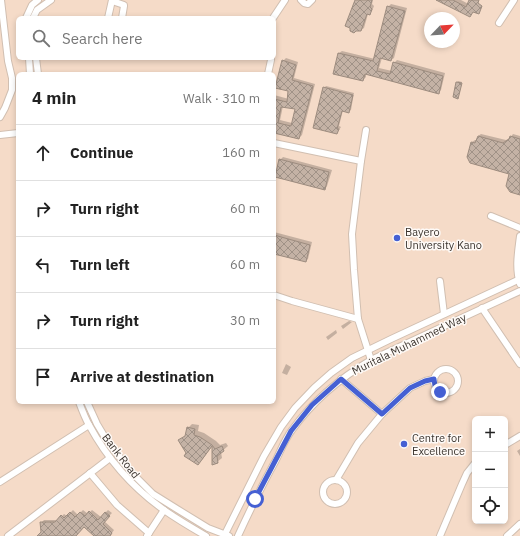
<!DOCTYPE html>
<html lang="en">
<head>
<meta charset="utf-8">
<style>
	:root { --surface:#fff; --page:#f2f2f2; --text:#222; --muted:#767676; --line:#e0e0e0 }
	body { margin:0; font-family:"IBM Plex Sans",sans-serif; background:var(--page); color:var(--text) }
	.controls { position:absolute; right:12px; bottom:12px; display:grid; overflow:hidden; border-radius:6px; box-shadow:0 2px 6px #0003 }
	.controls button { width:36px; height:36px; display:grid; place-items:center; padding:0; border:0; border-bottom:1px solid var(--line); background:var(--surface); color:var(--text); font:20px sans-serif }
	.compass { position:absolute; left:424px; top:12px; width:36px; height:36px; border-radius:50%; background:var(--surface); box-shadow:0 2px 6px #0003; rotate:65deg }
	.stop { position:absolute; width:12px; height:12px; margin:-9px; border:3px solid #4560d3; border-radius:50%; background:#fff }
	.stop.end { background:#4560d3; border-color:#fff; box-shadow:0 1px 4px #0008 }
	.list { margin:0; padding:0; list-style:none }
	h2 { display:flex; justify-content:space-between; align-items:center; height:52px; margin:0; padding:0 16px; font-size:17px }
	h2 small { font-size:13px; font-weight:400; color:var(--muted) }
	.list li { display:grid; grid-template-columns:26px 1fr auto; gap:12px; align-items:center; box-sizing:border-box; height:56px; padding:0 16px; border-top:1px solid var(--line) }
	.list b { display:block; font-size:15px; white-space:nowrap }
	.list em { font-size:13px; font-style:normal; color:var(--muted) }
	.icon { flex:none; width:22px; height:22px; fill:none; stroke:currentColor; stroke-width:2; stroke-linecap:round; stroke-linejoin:round }
	.map { position:relative; flex:none; width:520px; height:536px; overflow:hidden }
	.search { position:absolute; background:var(--surface); box-shadow:0 2px 6px #0003; left:16px; top:16px; width:260px; height:44px; display:flex; align-items:center; gap:10px; box-sizing:border-box; padding:0 14px; border-radius:6px; color:var(--muted); font-size:15px }
	.panel { position:absolute; background:var(--surface); box-shadow:0 2px 6px #0003; left:16px; top:72px; width:260px; height:332px; border-radius:6px }
	.map>svg:first-child { display:block }
	.built { fill:#f5dbc8; fill-rule:evenodd }
	.shadow { fill:#0003; fill-rule:evenodd }
	.building { fill:url(#building-cross-hatch); stroke:#9d8c7f; fill-rule:evenodd }
	.lines { fill:none; stroke-linecap:round; stroke-linejoin:round }
	.minor-casing { stroke:#d1bfb1; stroke-width:8 }
	.minor { stroke:#fff; stroke-width:6 }
	.route { stroke:#4560d3; stroke-width:5 }
	.poi-dot { fill:#4560d3; stroke:#fefaf7; stroke-width:1.5 }
	.labels { text-anchor:middle; stroke-width:3; stroke-linejoin:round; paint-order:stroke }
	.poi-label { font-size:11px; fill:#3b342e; stroke:#fefaf7; text-anchor:start }
	.street-label { font-size:11px; fill:#3b342e; stroke:#fefaf7 }
</style>
</head>
<body>
<div class="map">
<svg width="520" height="536" viewBox="0 0 520 536">
	<defs>
		<pattern id="building-cross-hatch" width="8" height="8" patternUnits="userSpaceOnUse"><rect width="8" height="8" fill="#c4b2a5"/><path d="M0 0l8 8M0 8l8-8" fill="none" stroke="#a09287"/></pattern>
	</defs>
	<rect width="100%" height="100%" fill="#fdeadc"/>
	<path class="built" d="M0 0H520V536H0ZM18 18H274V58H18ZM430 18H454V42H430ZM18 74H274V402H18ZM475 419H505V521H475Z"/>
	<g class="shadow">
		<path d="M356 0H373L372 4 374 6 372 11 369 14H368L364 28 361 30Z"/>
		<path d="M438 0H461L476 8 472 13Z"/>
		<path d="M391 4 407 8 394 58 391 60 382 58 379 68 392 71 394 63 397 60 445 73 441 90 438 93 366 74V77L363 80 339 53 342 51 375 59 388 7Z"/>
		<path d="M430 25V36L425 30Z"/>
		<path d="M286 58 298 62 294 78 315 84 302 135 299 138 274 132V95L289 99V91L283 61ZM283 106 297 108 292 123 280 120Z"/>
		<path d="M458 81 462 82 458 98 457 82Z"/>
		<path d="M326 86 354 93 351 110 348 112 343 110 339 126 341 127 337 133 324 88Z"/>
		<path d="M481 134 506 140 510 138 513 134 520 136V194L510 174 472 142 475 140H477L478 136Z"/>
		<path d="M283 157 332 170 327 186 325 189 280 160Z"/>
		<path d="M274 232 312 242 308 259 306 261 274 253Z"/>
		<path d="M349 321 352 322 343 329 341 326Z"/>
		<path d="M336 330 337 333 328 340 326 337Z"/>
		<path d="M286 364 291 367 287 375 282 373Z"/>
		<path d="M192 424 199 425 198 431 204 433 216 441 220 445 226 443 228 446 221 452 222 458 217 462 213 463V445L202 460 187 453 180 440 187 434 188 428Z"/>
		<path d="M520 449V456L517 451Z"/>
		<path d="M73 510 78 515 83 510 88 514 92 510 101 517 108 510 112 513 104 521 114 530 110 536H96L84 525 75 536H39L42 533 41 523 44 520H58L64 514 67 516Z"/>
	</g>
	<g class="building">
		<path d="M355 0H372L370 7 372 9 370 15 367 14 361 31H356L354 33 350 31V28L345 26Z"/>
		<path d="M436 0H453L466 7 469 0H479L478 3 482 6 479 14 473 12 470 17Z"/>
		<path d="M387 6 405 11 391 61 380 58 377 71 390 74 393 62 443 76 439 94 365 74 363 81 333 74 338 53 373 61Z"/>
		<path d="M282 60 296 65 292 80 313 86 299 139 274 133V99L287 102 288 91 275 88ZM281 107 295 109 291 126 278 123Z"/>
		<path d="M456 82 462 83 458 99 453 97Z"/>
		<path d="M323 87 353 95 349 113 342 111 337 129H339L337 134 313 128Z"/>
		<path d="M478 136 503 143 509 139 510 136 520 139V195L510 192 506 186 509 174 470 163 467 157 471 142 475 143Z"/>
		<path d="M279 159 329 172 325 190 275 177Z"/>
		<path d="M274 235 310 245 306 262 274 254Z"/>
		<path d="M187 427 195 429 194 435 200 437 212 445 215 449 222 446 224 451 217 456 218 463 212 465V446L198 465 184 456 186 453 178 440 185 436Z"/>
		<path d="M89 511 98 520 105 512 110 516 103 524 112 533 110 536H94L84 527 76 536H37L41 532 40 522H55L61 515 64 518 70 512 75 517 80 512 85 516Z"/>
	</g>
	<g class="lines">
		<g class="minor-casing">
			<g id="minor">
				<path d="M301 0 304 3 308 4 312 0"/>
				<path d="M112 1 124 5V6L122 18"/>
				<path d="M26 18 32 5 38 0"/>
				<path d="M33 18 37 10 51 0"/>
				<path d="M108 18 112 0"/>
				<path d="M273 18 285 0"/>
				<path d="M499 23 514 0"/>
				<path d="M29 58 30 74"/>
				<path d="M36 58 38 74"/>
				<path d="M268 74 271 60"/>
				<path d="M0 117 5 108 12 90V78L8 61 1 0"/>
				<path d="M366 130 361 161 352 234 354 270 358 319 371 360"/>
				<path d="M0 135 18 133"/>
				<path d="M274 143 361 161"/>
				<path d="M491 216 520 228"/>
				<path d="M520 236C518 252 515 268 520 284"/>
				<path d="M440 281 444 314"/>
				<path d="M274 295 292 301 358 319"/>
				<path d="M482 308 520 364"/>
				<circle cx="446" cy="381" r="12"/>
				<path d="M341 379 382 414"/>
				<path d="M79 402C82 410 85 418 89 425 107 458 133 488 164 510 177 519 192 528 206 536"/>
				<path d="M87 402 97 424 106 439 130 471 153 494 177 509 208 528 229 536"/>
				<path d="M505 445 520 436"/>
				<path d="M90 473 117 505 149 533"/>
				<path d="M336 480 358 443 382 414 410 388 425 381 434 379"/>
				<circle cx="335" cy="492" r="12"/>
				<path d="M0 482 89 425"/>
				<path d="M8 536 110 458"/>
				<path d="M147 536 164 510"/>
				<path d="M224 536 264 456 281 427 295 408 314 388 331 373 352 358 391 339 520 279"/>
				<path d="M238 536C250 510 262 485 276 460 281 450 285 439 292 430 313 401 340 378 371 360L520 291"/>
				<path d="M440 536 462 484 467 473 475 463"/>
				<path d="M507 536 520 524"/>
			</g>
		</g>
		<use href="#minor" class="minor"/>
	</g>
	<g class="lines">
		<path class="route" d="M255 499 291 431 312 405 341 379 382 414 410 388 425 381 434 379 435 386 440 392"/>
	</g>
	<g class="poi-dot">
		<circle cx="397" cy="238" r="4"/>
		<circle cx="404" cy="444" r="4"/>
	</g>
	<g class="labels">
		<g class="poi-label">
			<text x="405" y="236">Bayero<tspan x="405" dy="13">University Kano</tspan></text>
			<text x="412" y="442">Centre for<tspan x="412" dy="13">Excellence</tspan></text>
		</g>
		<g class="street-label">
			<text transform="translate(409 344) rotate(-26)" y="4">Muritala Muhammed Way</text>
			<text transform="translate(121 456) rotate(52)" y="4">Bank Road</text>
		</g>
	</g>
</svg>
<div class="controls">
<button>+</button>
<button>−</button>
<button><svg class="icon" aria-label="locate" viewBox="0 0 24 24"><circle cx="12" cy="12" r="6"/><path d="M12 2v4M12 18v4M2 12h4M18 12h4"/></svg></button>
</div>
<svg class="compass" viewBox="-18 -18 36 36"><path d="M0-13l5 13h-10z" fill="#e53935"/><path d="M0 13l5-13h-10z" fill="#767676"/></svg>
<div class="stop" style="left:255px;top:499px"></div>
<div class="stop end" style="left:440px;top:392px"></div>
<div class="search"><svg class="icon" aria-label="search" viewBox="0 0 24 24"><circle cx="10" cy="10" r="6"/><path d="M15 15l6 6"/></svg>Search here</div>
<section class="panel">
<h2>4 min<small>Walk · 310 m</small></h2>
<ul class="list">
<li><svg class="icon" aria-label="ahead" viewBox="0 0 24 24"><path d="M12 20V5M6 11l6-6 6 6"/></svg><div><b>Continue</b></div><em>160 m</em></li>
<li><svg class="icon" aria-label="right" viewBox="0 0 24 24"><path d="M7 20v-9h11M14 6l5 5-5 5"/></svg><div><b>Turn right</b></div><em>60 m</em></li>
<li><svg class="icon" aria-label="left" viewBox="0 0 24 24"><path d="M17 20v-9H6M10 6l-5 5 5 5"/></svg><div><b>Turn left</b></div><em>60 m</em></li>
<li><svg class="icon" aria-label="right" viewBox="0 0 24 24"><path d="M7 20v-9h11M14 6l5 5-5 5"/></svg><div><b>Turn right</b></div><em>30 m</em></li>
<li><svg class="icon" aria-label="arrive" viewBox="0 0 24 24"><path d="M6 21V4h12l-3 4 3 4H6"/></svg><div><b>Arrive at destination</b></div></li>
</ul>
</section>
</div>
</body>
</html>
